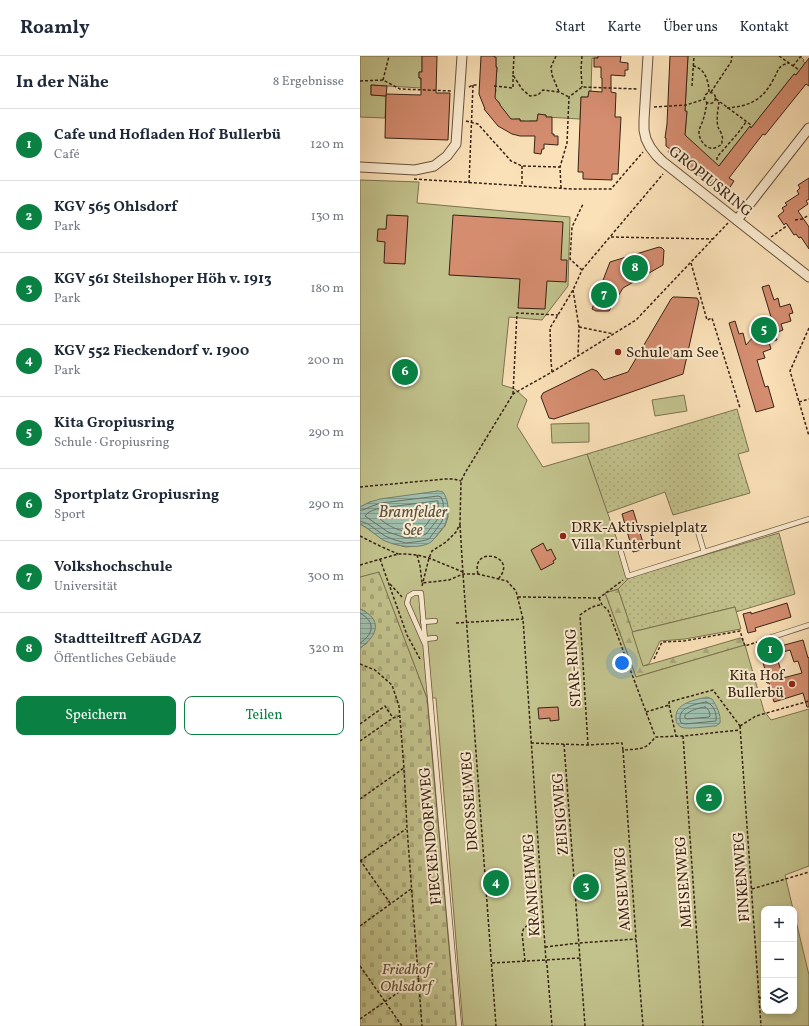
<!DOCTYPE html>
<html lang="de">
<head>
<meta charset="utf-8">
<style>
	:root { --surface:#fff; --page:#f2f2f3; --text:#1f2937; --muted:#747a83; --line:#e0e1e3; --accent:#0b8043 }
	body { margin:0; font-family:Vollkorn,serif; background:var(--page); color:var(--text) }
	.controls { position:absolute; right:12px; bottom:12px; display:grid; overflow:hidden; border-radius:8px; box-shadow:0 2px 6px #0003 }
	.controls button { width:36px; height:36px; display:grid; place-items:center; padding:0; border:0; border-bottom:1px solid var(--line); background:var(--surface); color:var(--text); font:20px sans-serif }
	.you { position:absolute; left:262px; top:607px; width:14px; height:14px; margin:-10px; border:3px solid #fff; border-radius:50%; background:#1a73e8; box-shadow:0 0 0 6px #1a73e833 }
	.badge { display:grid; place-items:center; width:26px; height:26px; border-radius:50%; background:var(--accent); color:#fff; font-size:13px; font-weight:700 }
	.pin { position:absolute; translate:-50% -50%; border:2px solid #fff; box-shadow:0 1px 4px #0006 }
	.list { margin:0; padding:0; list-style:none }
	h2 { display:flex; justify-content:space-between; align-items:center; height:52px; margin:0; padding:0 16px; font-size:17px }
	h2 small { font-size:13px; font-weight:400; color:var(--muted) }
	.list li { display:grid; grid-template-columns:26px 1fr auto; gap:12px; align-items:center; box-sizing:border-box; height:72px; padding:0 16px; border-top:1px solid var(--line) }
	.list b { display:block; font-size:15px; white-space:nowrap }
	.list p { margin:0; font-size:13px; white-space:nowrap; color:var(--muted) }
	.list em { font-size:13px; font-style:normal; color:var(--muted) }
	.actions { display:flex; gap:8px; padding:12px 16px }
	.actions a { flex:1; padding:9px 0; border:1px solid var(--accent); border-radius:8px; text-align:center; font-size:14px; color:var(--accent) }
	.actions .main { background:var(--accent); color:#fff }
	.icon { flex:none; width:22px; height:22px; fill:none; stroke:currentColor; stroke-width:2; stroke-linecap:round; stroke-linejoin:round }
	.map { position:relative; flex:none; width:449px; height:970px; overflow:hidden }
	header { display:flex; align-items:center; gap:24px; box-sizing:border-box; height:56px; padding:0 20px; background:var(--surface); border-bottom:1px solid var(--line) }
	header strong { font-size:19px }
	nav { display:flex; gap:22px; margin-inline-start:auto; font-size:14px }
	main { display:flex }
	aside { flex:1; background:var(--surface) }
	.map>svg:first-child { display:block }
	.grass { fill:url(#grass-dots); stroke:#7c7250 }
	.forest { fill:url(#forest-firs); stroke:#7c7250 }
	.cemetery { fill:url(#cemetery-stones); stroke:#7c7250 }
	.green { fill:#c2c28c; stroke:#7c7250 }
	.water { fill:url(#water-rules); stroke:#758070 }
	.lines { fill:none; stroke-linecap:round; stroke-linejoin:round }
	.shore { stroke:#6b7060; stroke-width:1 }
	.building { fill:#d58d70; stroke:#372214; fill-rule:evenodd }
	.lane-casing { stroke:#68523d; stroke-width:6 }
	.street-casing { stroke:#68523d; stroke-width:11 }
	.path { stroke:#372214; stroke-width:1.5; stroke-dasharray:3 2; stroke-linecap:butt }
	.lane { stroke:#fcecd1; stroke-width:4.5 }
	.street { stroke:#fcecd1; stroke-width:9 }
	.poi-dot { fill:#8f2418; stroke:#fcecd1; stroke-width:1.5 }
	.labels { text-anchor:middle; stroke-width:4; stroke-linejoin:round; paint-order:stroke }
	.street-label { font-size:15px; fill:#372214; stroke:#fcecd1 }
	.poi-label { font-size:15px; fill:#372214; stroke:#fcecd1; text-anchor:start }
	.park-label { font-size:15px; font-style:italic; fill:#615238; stroke:#fcecd1 }
	.water-label { font-size:16px; font-style:italic; fill:#565142; stroke:#fcecd1 }
</style>
</head>
<body>
<header>
<strong>Roamly</strong>
<nav><a>Start</a><a>Karte</a><a>Über uns</a><a>Kontakt</a></nav>
</header>
<main>
<aside>
<h2>In der Nähe<small>8 Ergebnisse</small></h2>
<ul class="list">
<li><span class="badge">1</span><div><b>Cafe und Hofladen Hof Bullerbü</b><p>Café</p></div><em>120 m</em></li>
<li><span class="badge">2</span><div><b>KGV 565 Ohlsdorf</b><p>Park</p></div><em>130 m</em></li>
<li><span class="badge">3</span><div><b>KGV 561 Steilshoper Höh v. 1913</b><p>Park</p></div><em>180 m</em></li>
<li><span class="badge">4</span><div><b>KGV 552 Fieckendorf v. 1900</b><p>Park</p></div><em>200 m</em></li>
<li><span class="badge">5</span><div><b>Kita Gropiusring</b><p>Schule · Gropiusring</p></div><em>290 m</em></li>
<li><span class="badge">6</span><div><b>Sportplatz Gropiusring</b><p>Sport</p></div><em>290 m</em></li>
<li><span class="badge">7</span><div><b>Volkshochschule</b><p>Universität</p></div><em>300 m</em></li>
<li><span class="badge">8</span><div><b>Stadtteiltreff AGDAZ</b><p>Öffentliches Gebäude</p></div><em>320 m</em></li>
</ul>
<div class="actions"><a class="main">Speichern</a><a>Teilen</a></div>
</aside>
<div class="map">
<svg width="449" height="970" viewBox="0 0 449 970">
	<defs>
		<pattern id="grass-dots" width="8" height="8" patternUnits="userSpaceOnUse"><rect width="8" height="8" fill="#c2c28c"/><path d="M2 2h.1M6 6h.1" fill="none" stroke="#a7a678" stroke-width="1.8" stroke-linecap="round"/></pattern>
		<pattern id="forest-firs" width="22" height="20" patternUnits="userSpaceOnUse"><rect width="22" height="20" fill="#c2c28c"/><path d="M5 1l3.5 6h-7zM16 11l3.5 6h-7z" fill="#a7a678"/></pattern>
		<pattern id="cemetery-stones" width="16" height="16" patternUnits="userSpaceOnUse"><rect width="16" height="16" fill="#c2c28c"/><path d="M2 7V4a2 2 0 0 1 4 0v3zM10 15v-3a2 2 0 0 1 4 0v3z" fill="#a7a678"/></pattern>
		<pattern id="water-rules" width="6" height="5" patternUnits="userSpaceOnUse"><rect width="6" height="5" fill="#9fbead"/><path d="M0 2.5h6" fill="none" stroke="#829a8c"/></pattern>
	</defs>
	<rect width="100%" height="100%" fill="#fbe1b8"/>
	<filter id="stains"><feTurbulence type="fractalNoise" baseFrequency=".005" numOctaves="4"/><feColorMatrix values="0 0 0 0 .2 0 0 0 0 .09 0 0 0 0 .02 0 0 0 .5 -.17"/></filter>
	<radialGradient id="worn" r=".72"><stop offset=".6" stop-color="#630" stop-opacity="0"/><stop offset="1" stop-color="#630" stop-opacity=".3"/></radialGradient>
	<g class="grass">
		<path d="M377 353 389 395 378 398 390 437 313 459 305 436 247 457 227 398Z"/>
		<path d="M419 477 435 538 376 556 375 551 272 576 258 533 270 521Z"/>
	</g>
	<path class="forest" d="M258 533 284 610 380 582H381L385 589 276 621 245 537Z"/>
	<path class="cemetery" d="M19 515 67 642 96 970H0V592L7 587 5 555 0 553V521Z"/>
	<g class="green">
		<path d="M0 0H61L62 1V16H59V22H61V32L11 29V39L26 40 25 62 0 61Z"/>
		<path d="M134 0H250H238V2H232L231 35H229L228 41H221L220 63 186 61V59L178 58 177 65H169L168 67 164 65H160V63H155L154 65 147 61 139 49 140 48 138 45H136L133 37 136 36V33H134L136 28V24H134L135 16H137V11H136V2L134 1Z"/>
		<path d="M328 0H442L441 1 444 4 443 5 445 7 436 19 434 18 391 72 390 71 360 108 363 111 359 115 325 79 327 56 325 55Z"/>
		<path d="M0 124 59 126 57 147 210 161 208 230 182 264 149 261 142 329 155 333 167 344 157 370 183 411 227 398 270 521 258 533 245 537 276 621 385 589 404 655 411 664 449 653V810L425 819 433 853H404V955H434V857L449 919V970H103L76 642H67L19 516 0 521V468L5 471 24 484 34 488 46 491 63 489 75 482 85 470 88 461 87 445 78 435 10 446 0 451Z"/>
		<path d="M324 339 327 355 295 360 292 344Z"/>
		<path d="M229 367V386L192 387 191 368Z"/>
		<path d="M375 551 381 573 325 583 300 585 289 608 283 610 272 576Z"/>
	</g>
	<g class="water">
		<path d="M78 435 83 436C89 444 89 457 86 466 85 470 83 471 81 474 77 478 75 483 71 486 59 494 35 490 23 484 15 479 9 472 0 468V451L10 446 20 443Z"/>
		<path d="M0 553C23 563 18 580 0 592Z"/>
		<path d="M347 641 352 643C357 651 361 658 360 667L356 670C349 670 326 674 321 671 318 669 316 667 316 663 314 647 335 644 347 641Z"/>
	</g>
	<g class="lines">
		<g class="shore">
			<path d="M76 445H78V447L79 460 77 464 66 478 61 480 46 482 28 476 5 460C8 455 16 453 22 452Z"/>
			<path d="M65 452H72L73 459C70 463 65 472 61 474 47 480 28 471 18 461L19 459 23 457Z"/>
			<path d="M0 454H3L12 450 21 447 78 440 81 441 83 446 84 460 81 467 69 483 62 485 46 487 35 484 25 480 8 468 0 465"/>
			<path d="M0 557C16 566 14 578 0 587"/>
			<path d="M346 646C354 648 357 658 356 665L325 668 321 667C315 652 335 648 346 646Z"/>
			<path d="M345 651C348 652 350 656 350 660L349 661 327 663 325 662V659C331 654 338 652 345 651Z"/>
		</g>
	</g>
	<g class="building">
		<path d="M62 0H77L76 37H90L88 84 25 82 26 38 61 39V22H59V16H62Z"/>
		<path d="M121 0H134V1H136V11H137L135 42 140 48V49L151 63H160V65H177L178 58 186 59V61H192V78H194V80H198V89L184 88V93H182L181 98 174 97 175 80H160L152 78 138 70 124 53H125L119 38Z"/>
		<path d="M238 0H261L260 6 268 7V14H265V20L251 19V36L256 37 255 61H261L258 118H252V124L223 123V116H218L221 41H228L229 35 242 36V22H241V11H234V2H238Z"/>
		<path d="M310 0H328L325 55H327L325 79 359 110 390 70 391 72 434 18 436 19 449 2V30L446 28 405 79 403 78 369 122 374 125 367 136 362 132 361 133 351 126 350 127 326 109 308 96 310 93 306 90V82H305L307 68Z"/>
		<path d="M11 29 27 30 26 40 11 39Z"/>
		<path d="M449 122V143L446 145 448 148 438 155 449 171V193L441 181 439 182 436 178 434 179 426 167 424 169 418 160 424 155 422 152 427 149 425 147 439 138 437 135 440 132 438 129Z"/>
		<path d="M27 159 48 160 45 208 24 207 25 186 17 185 18 173H26Z"/>
		<path d="M93 159 203 166 201 204H207L206 226 187 225 185 253 158 252 160 223 89 219Z"/>
		<path d="M299 191 302 192 304 194 303 209 263 232 249 255H236L232 253 250 206Z"/>
		<path d="M409 229 414 244 418 242 420 251 430 248 433 257 429 258 431 265 421 268 423 274 415 277 417 284 409 286 411 293 403 296 405 302 397 304 405 331 408 330 414 351 396 356 369 267 375 265 379 278 383 277 386 289 411 261 402 231Z"/>
		<path d="M316 241 337 242 339 246 323 318 194 363 189 362 181 341 183 337 232 313 237 315 244 324 268 316 311 243 313 241Z"/>
		<path d="M273 454 285 493 273 496 262 458Z"/>
		<path d="M183 487 187 495 191 493 196 503 193 505 194 507 181 514 171 494Z"/>
		<path d="M427 547 431 561 395 572 396 575 388 577 383 558 391 556V558Z"/>
		<path d="M443 584 448 602 449 601V651H447L443 637 414 646 409 627H407L403 615 405 614 402 602H404L401 590 415 585 417 591ZM430 594 434 606 438 605 442 617 423 622 416 598Z"/>
		<path d="M198 651 199 664 190 665V662L179 663 178 652Z"/>
	</g>
	<g class="lines">
		<g class="lane-casing">
			<g id="lane">
				<path d="M336 469 344 496"/>
				<path d="M261 496 268 520 449 463"/>
				<path d="M63 566 75 565"/>
				<path d="M65 583 75 582"/>
				<path d="M403 584 449 569"/>
				<path d="M65 588 47 547 49 540 54 537H61L68 619 99 970"/>
			</g>
		</g>
		<g class="street-casing">
			<g id="street">
				<path d="M288 0 284 64V74L286 83 290 91 296 99 302 105 449 221"/>
				<path d="M0 111 55 114 74 110 87 100 96 88 102 0"/>
				<path d="M377 164 449 72"/>
			</g>
		</g>
		<g class="path">
			<path d="M154 0 153 19 162 33 170 40 178 39 183 34 199 36 209 41"/>
			<path d="M196 0 191 11 192 19 199 36"/>
			<path d="M222 0 221 13 222 31"/>
			<path d="M419 0 439 14"/>
			<path d="M333 10C345 12 349 26 349 36"/>
			<path d="M433 10 441 0"/>
			<path d="M23 24 29 0"/>
			<path d="M0 25 23 24 40 33 92 35"/>
			<path d="M134 30 153 32V19"/>
			<path d="M332 30 334 0"/>
			<path d="M109 31 113 29H118"/>
			<path d="M351 36 371 6 372 0"/>
			<circle cx="350" cy="42" r="5.5"/>
			<path d="M356 43 391 69"/>
			<path d="M347 46C346 52 345 58 343 64 342 68 339 72 339 76 339 86 349 97 359 90 362 88 362 89 362 85 364 81 360 75 358 71 356 63 358 54 359 46"/>
			<path d="M294 51 326 49 345 43"/>
			<path d="M367 52C389 50 402 45 413 24 419 14 417 10 429 7"/>
			<path d="M106 65 118 68 151 105 162 110 200 111"/>
			<path d="M357 104V101L378 77 386 66"/>
			<path d="M162 110V130"/>
			<path d="M54 123 212 133H251L283 96"/>
			<path d="M109 127 113 29"/>
			<path d="M201 132 200 111 207 87 209 41 222 31 278 33"/>
			<path d="M435 164 442 163 449 159"/>
			<path d="M251 181 353 183"/>
			<path d="M411 181 428 169"/>
			<path d="M331 207 347 264 352 262 380 352"/>
			<path d="M222 214 210 203 212 171 223 148"/>
			<path d="M213 234 219 271 218 300"/>
			<path d="M219 271 254 278"/>
			<path d="M449 272 430 315 449 380"/>
			<path d="M192 316 191 305 190 272 213 234 222 214 303 118"/>
			<path d="M153 338 157 257 198 259"/>
			<path d="M439 346 449 343"/>
			<path d="M0 431 85 423H94L101 425"/>
			<path d="M100 469 103 518 136 970"/>
			<path d="M0 480 20 490 38 498"/>
			<path d="M57 499 60 510 62 527 89 524 103 518H118L147 525 156 535 163 563 186 905 187 909 192 970"/>
			<path d="M20 503 47 579 60 603"/>
			<path d="M0 509 38 498H45L57 499 69 502 103 516"/>
			<path d="M118 518C110 488 160 500 138 523"/>
			<path d="M30 528 42 541"/>
			<path d="M62 530 69 502 72 495 86 486 96 476 100 468 101 425 105 417 153 338 192 316 276 264 368 167"/>
			<path d="M158 541 239 542 263 524"/>
			<path d="M239 542 242 549 248 554 295 680"/>
			<path d="M96 567 163 563"/>
			<path d="M294 603 302 586 324 585 380 575 385 590 397 586"/>
			<path d="M0 608 15 614 32 629 39 650 44 712 47 772 62 970"/>
			<path d="M309 649 316 680"/>
			<path d="M286 656 309 649V646L353 634 380 670"/>
			<path d="M0 668 25 650 33 662"/>
			<path d="M380 670 401 970"/>
			<path d="M380 670 396 660 449 645"/>
			<path d="M323 680 343 970"/>
			<path d="M0 685 33 662 39 660"/>
			<path d="M171 687 228 689 262 687 263 694C278 693 287 694 295 681L323 680 380 674"/>
			<path d="M204 688 225 970"/>
			<path d="M228 689 220 559C227 554 233 549 242 549"/>
			<path d="M263 694 276 883 283 970"/>
			<path d="M0 743 44 712"/>
			<path d="M0 804 30 847"/>
			<path d="M0 805 46 773"/>
			<path d="M392 833 449 816"/>
			<path d="M0 870 51 833"/>
			<path d="M185 891 219 887 276 883"/>
			<path d="M165 905 162 877 164 872 168 869 183 866"/>
			<path d="M132 907 220 902"/>
			<path d="M0 910 42 970"/>
			<path d="M399 942 404 941"/>
			<path d="M0 963 59 922"/>
		</g>
		<use href="#lane" class="lane"/>
		<use href="#street" class="street"/>
	</g>
	<g class="poi-dot">
		<circle cx="258" cy="296" r="4"/>
		<circle cx="203" cy="480" r="4"/>
		<circle cx="432" cy="628" r="4"/>
	</g>
	<g class="labels">
		<g class="street-label">
			<text transform="translate(351 125) rotate(39)" y="5">GROPIUSRING</text>
			<text transform="translate(213 612) rotate(-94)" y="5">STAR-RING</text>
			<text transform="translate(109 745) rotate(-94)" y="5">DROSSELWEG</text>
			<text transform="translate(200 758) rotate(-94)" y="5">ZEISIGWEG</text>
			<text transform="translate(70 780) rotate(-95)" y="5">FIECKENDORFWEG</text>
			<text transform="translate(381 821) rotate(-94)" y="5">FINKENWEG</text>
			<text transform="translate(323 826) rotate(-94)" y="5">MEISENWEG</text>
			<text transform="translate(171 829) rotate(-94)" y="5">KRANICHWEG</text>
			<text transform="translate(262 833) rotate(-94)" y="5">AMSELWEG</text>
		</g>
		<g class="poi-label">
			<text x="266" y="301">Schule am See</text>
			<text x="211" y="476">DRK-Aktivspielplatz<tspan x="211" dy="17">Villa Kunterbunt</tspan></text>
			<text x="424" y="624" text-anchor="end">Kita Hof<tspan x="424" dy="17">Bullerbü</tspan></text>
		</g>
		<g class="park-label">
			<text x="46" y="918">Friedhof<tspan x="46" dy="17">Ohlsdorf</tspan></text>
		</g>
		<g class="water-label">
			<text x="53" y="461">Bramfelder<tspan x="53" dy="18">See</tspan></text>
		</g>
	</g>
	<rect width="100%" height="100%" filter="url(#stains)"/>
	<rect width="100%" height="100%" fill="url(#worn)"/>
</svg>
<div class="controls">
<button>+</button>
<button>−</button>
<button><svg class="icon" aria-label="layers" viewBox="0 0 24 24"><path d="M12 4l9 5-9 5-9-5zM3 14l9 5 9-5"/></svg></button>
</div>
<div class="you"></div>
<div class="pin badge" style="left:410px;top:594px">1</div>
<div class="pin badge" style="left:349px;top:742px">2</div>
<div class="pin badge" style="left:226px;top:831px">3</div>
<div class="pin badge" style="left:136px;top:827px">4</div>
<div class="pin badge" style="left:404px;top:274px">5</div>
<div class="pin badge" style="left:45px;top:316px">6</div>
<div class="pin badge" style="left:244px;top:239px">7</div>
<div class="pin badge" style="left:275px;top:212px">8</div>
</div>
</main>
</body>
</html>
